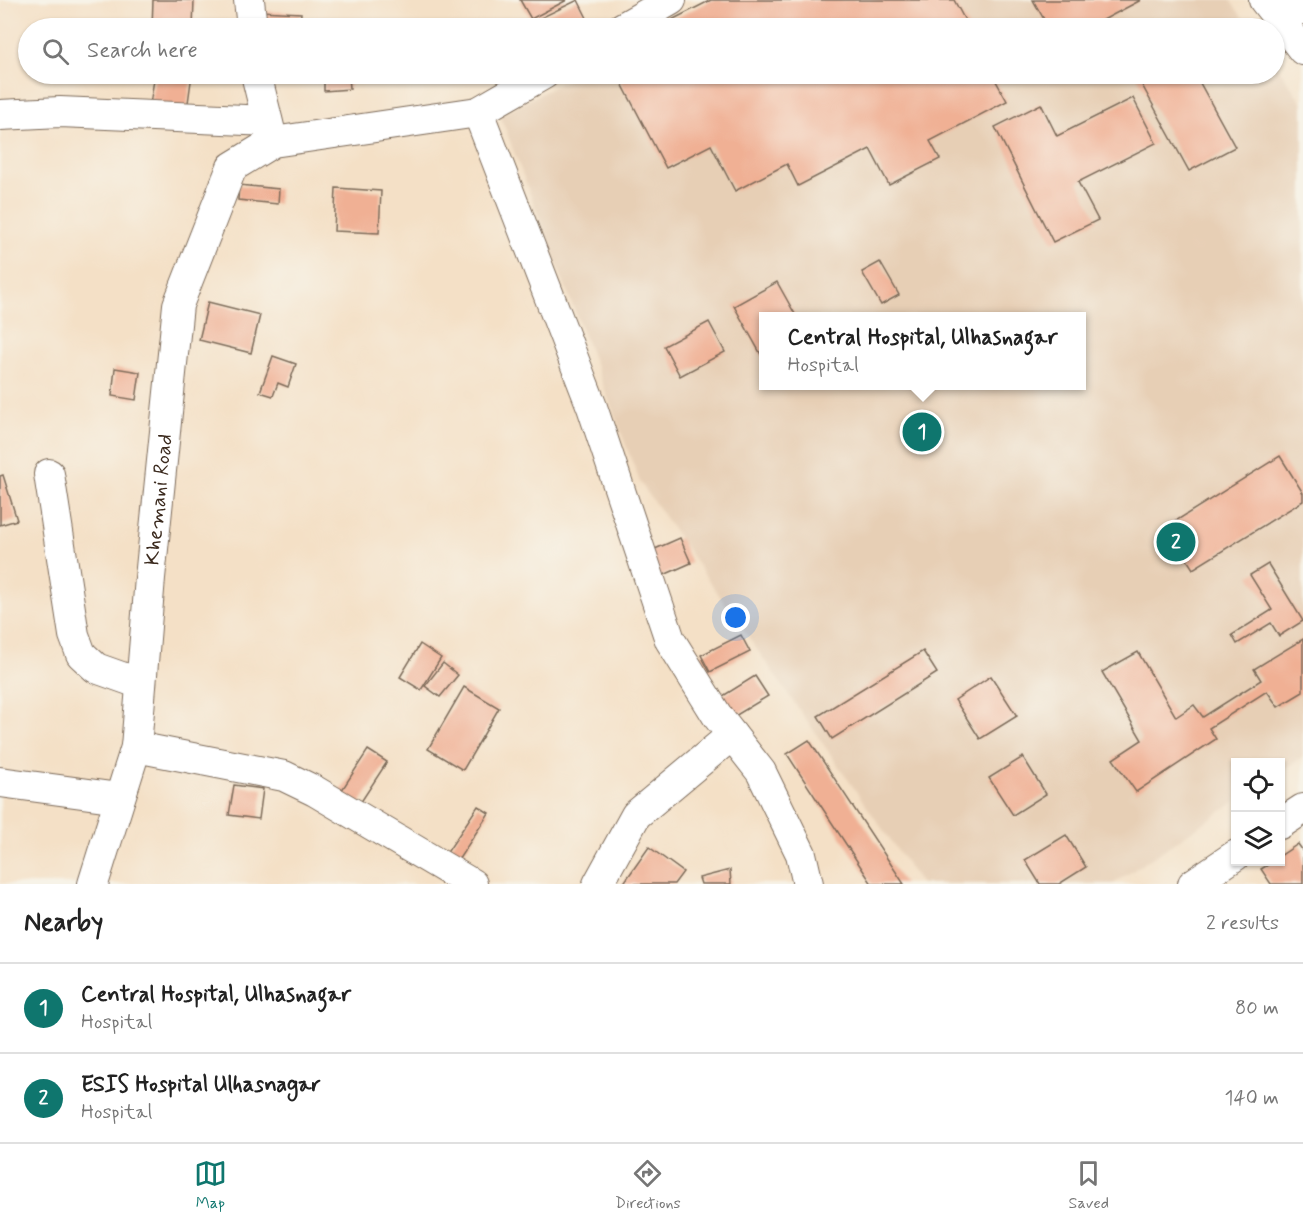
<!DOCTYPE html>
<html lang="en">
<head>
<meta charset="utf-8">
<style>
	:root { --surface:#fff; --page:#f6f6f6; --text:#222; --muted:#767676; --line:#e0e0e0; --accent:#0f766e }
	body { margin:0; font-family:Mynerve,sans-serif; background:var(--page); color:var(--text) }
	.controls { position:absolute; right:18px; bottom:18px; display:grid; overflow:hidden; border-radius:0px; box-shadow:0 2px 4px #0004 }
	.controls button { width:54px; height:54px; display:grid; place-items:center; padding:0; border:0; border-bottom:2px solid var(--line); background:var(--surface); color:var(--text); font:30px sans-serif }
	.you { position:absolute; left:736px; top:618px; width:21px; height:21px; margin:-15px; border:4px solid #fff; border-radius:50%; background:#1a73e8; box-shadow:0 0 0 9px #1a73e833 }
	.badge { display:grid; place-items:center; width:39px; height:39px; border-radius:50%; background:var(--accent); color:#fff; font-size:20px; font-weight:700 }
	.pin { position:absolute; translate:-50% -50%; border:3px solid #fff; box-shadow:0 2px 6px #0006 }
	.popup { position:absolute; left:759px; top:312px; width:327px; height:78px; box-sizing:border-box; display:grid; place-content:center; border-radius:0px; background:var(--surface); filter:drop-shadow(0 2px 4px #0005); font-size:20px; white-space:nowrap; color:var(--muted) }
	.popup b { font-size:22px; color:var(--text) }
	.popup::after { content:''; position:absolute; left:50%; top:100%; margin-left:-12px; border:12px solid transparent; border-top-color:var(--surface) }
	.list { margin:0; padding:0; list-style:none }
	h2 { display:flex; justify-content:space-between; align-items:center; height:78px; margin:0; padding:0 24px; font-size:26px }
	h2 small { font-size:20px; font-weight:400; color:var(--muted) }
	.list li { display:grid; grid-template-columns:39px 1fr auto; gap:18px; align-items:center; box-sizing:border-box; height:90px; padding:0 24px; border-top:2px solid var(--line) }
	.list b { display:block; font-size:22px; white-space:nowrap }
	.list p { margin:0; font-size:20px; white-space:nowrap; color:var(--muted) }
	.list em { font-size:20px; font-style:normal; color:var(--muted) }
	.icon { flex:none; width:33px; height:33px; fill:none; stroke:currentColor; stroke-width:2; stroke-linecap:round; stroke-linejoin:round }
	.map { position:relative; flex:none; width:1303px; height:884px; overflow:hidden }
	.search { position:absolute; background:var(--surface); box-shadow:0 2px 4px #0004; left:18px; right:18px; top:18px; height:66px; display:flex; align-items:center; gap:15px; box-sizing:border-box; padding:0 21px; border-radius:33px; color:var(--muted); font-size:22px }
	.sheet { height:258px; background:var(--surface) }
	nav { display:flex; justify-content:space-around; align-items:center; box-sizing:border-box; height:84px; border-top:2px solid var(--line); background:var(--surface); font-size:16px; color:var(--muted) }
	nav a { display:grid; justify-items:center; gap:3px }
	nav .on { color:var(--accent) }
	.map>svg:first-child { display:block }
	.built { fill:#e7cfb5; fill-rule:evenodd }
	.building { fill:#f0b094 }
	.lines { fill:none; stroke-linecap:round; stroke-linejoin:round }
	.minor-casing { stroke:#7c6a59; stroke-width:32 }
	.minor { stroke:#fff; stroke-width:30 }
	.labels { text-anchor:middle; stroke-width:4.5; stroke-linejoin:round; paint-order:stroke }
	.street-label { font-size:21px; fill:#3b2a1e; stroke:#f7f3e8 }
</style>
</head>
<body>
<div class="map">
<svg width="1303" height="884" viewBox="0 0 1303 884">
	<rect width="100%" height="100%" fill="#f7f3e8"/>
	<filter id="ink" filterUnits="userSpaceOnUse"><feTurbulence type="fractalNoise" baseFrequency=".0167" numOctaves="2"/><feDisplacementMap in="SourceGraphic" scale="12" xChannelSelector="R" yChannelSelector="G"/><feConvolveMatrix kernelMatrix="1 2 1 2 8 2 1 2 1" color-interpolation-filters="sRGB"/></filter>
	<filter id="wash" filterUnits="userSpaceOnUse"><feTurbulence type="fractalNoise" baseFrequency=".008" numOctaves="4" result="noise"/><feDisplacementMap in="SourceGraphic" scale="24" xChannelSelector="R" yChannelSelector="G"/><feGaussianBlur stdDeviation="1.35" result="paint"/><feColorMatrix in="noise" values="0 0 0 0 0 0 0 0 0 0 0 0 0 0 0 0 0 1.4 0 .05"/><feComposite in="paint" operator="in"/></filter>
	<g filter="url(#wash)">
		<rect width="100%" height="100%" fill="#f4e0c6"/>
		<g class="built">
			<path d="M718 0H1230L1250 28H664Z"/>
			<path d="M1275 63 1303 104V757L1281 772 1280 762H1236L1235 802 1113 884H921L640 482 500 115 578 74H1274ZM763 316H1081V386H763Z"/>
		</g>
		<g id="blocks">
			<g class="building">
				<path d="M153 0H194L193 28H152Z"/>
				<path d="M520 0H567L531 19Z"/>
				<path d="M578 0 592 28H535L532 22Z"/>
				<path d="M711 0H954L969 28H656Z"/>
				<path d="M1033 0H1141L1088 28H1049Z"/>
				<path d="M259 11 301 13 300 28H258Z"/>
				<path d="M155 74H192L187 110 150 104Z"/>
				<path d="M617 74H992L1007 101 930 141 940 159 889 185 870 149 798 186 787 164 735 191 711 145 666 168Z"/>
				<path d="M1136 74H1195L1235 147 1189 171Z"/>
				<path d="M349 75 350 89 324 91V77Z"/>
				<path d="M1133 98 1156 143 1078 182 1098 220 1053 242 995 127 1041 104 1057 136Z"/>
				<path d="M239 185 279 189 278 204 238 200Z"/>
				<path d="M336 188 381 191 379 233 334 231Z"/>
				<path d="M880 262 899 295 881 305 862 272Z"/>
				<path d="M777 282 796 316H763V358L734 306Z"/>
				<path d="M208 302 260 315 251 353 199 340Z"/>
				<path d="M709 322 725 352 680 376 664 346Z"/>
				<path d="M273 356 296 364 288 387 278 383 273 396 260 392Z"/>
				<path d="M115 368 140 372 136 400 112 396Z"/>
				<path d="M1280 456 1303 493V501L1193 569 1166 527Z"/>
				<path d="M3 475 17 520 0 525V476Z"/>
				<path d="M680 538 691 563 657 578 646 553Z"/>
				<path d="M1268 564 1303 621 1279 636 1271 623 1237 644 1232 635 1272 610 1250 575Z"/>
				<path d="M741 635 750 652 710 672 701 655Z"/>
				<path d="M1303 639V692L1278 707 1267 691 1209 728 1216 739 1136 792 1113 759 1142 740 1102 672 1138 652 1176 717 1194 705 1203 717 1261 680 1254 669Z"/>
				<path d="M420 644 441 658 421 690 400 677Z"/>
				<path d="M923 651 937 673 832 739 818 716Z"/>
				<path d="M443 663 458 675 440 697 425 686Z"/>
				<path d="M755 676 768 696 730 719 718 699Z"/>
				<path d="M991 676 1017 716 980 739 955 700Z"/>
				<path d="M464 687 499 708 463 770 428 749Z"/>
				<path d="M809 740 904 884H872L787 754Z"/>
				<path d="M368 750 387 762 355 811 336 799Z"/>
				<path d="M1023 757 1046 794 1013 815 989 778Z"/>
				<path d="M234 785 263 789 259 819 229 815Z"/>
				<path d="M478 806 489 813 453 868 442 860Z"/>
				<path d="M1066 835 1086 867 1059 884H1040L1025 860Z"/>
				<path d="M1298 844 1303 851V884H1271L1261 869 1273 862H1280V856Z"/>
				<path d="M649 847 683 872 674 884H623Z"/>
				<path d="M730 870 731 884H701L699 878Z"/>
			</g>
		</g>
	</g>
	<g filter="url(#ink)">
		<use href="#blocks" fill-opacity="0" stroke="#7c6a59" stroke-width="1.5"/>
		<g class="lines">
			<g class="minor-casing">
				<g id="minor">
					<path d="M249 0 252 28"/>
					<path d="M1264 0 1303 50"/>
					<path d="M1296 0 1303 9"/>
					<path d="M622 28 671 0"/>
					<path d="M256 74 272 139"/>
					<path d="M478 112 592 407 670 640 718 717 761 772 801 854 808 884"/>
					<path d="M0 115 60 112 267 121"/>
					<path d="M49 474 74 635 81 654 96 668 141 684"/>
					<path d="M136 747 284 776 315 791 472 884"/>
					<path d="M0 782 119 798"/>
					<path d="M1280 824 1303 809"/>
					<path id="s1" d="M93 884 136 747 150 578 178 305 232 167 273 142 478 112 544 74"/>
					<path d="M598 884 636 815 732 735"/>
					<path d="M1193 884 1236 855"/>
				</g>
			</g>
			<use href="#minor" class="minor"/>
		</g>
	</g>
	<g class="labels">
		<g class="street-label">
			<text dy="7" stroke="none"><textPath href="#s1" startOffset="392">Khemani Road</textPath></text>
		</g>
	</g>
</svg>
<div class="controls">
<button><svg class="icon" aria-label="locate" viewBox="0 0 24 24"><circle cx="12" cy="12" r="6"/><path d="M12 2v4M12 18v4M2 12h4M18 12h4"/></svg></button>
<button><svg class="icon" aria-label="layers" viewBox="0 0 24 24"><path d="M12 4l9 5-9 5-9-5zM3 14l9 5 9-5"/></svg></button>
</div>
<div class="you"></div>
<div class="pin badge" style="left:922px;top:432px">1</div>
<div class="popup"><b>Central Hospital, Ulhasnagar</b>Hospital</div>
<div class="pin badge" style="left:1176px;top:542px">2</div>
<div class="search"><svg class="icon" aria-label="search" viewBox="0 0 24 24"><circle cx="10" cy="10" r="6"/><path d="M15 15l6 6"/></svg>Search here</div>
</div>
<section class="sheet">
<h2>Nearby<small>2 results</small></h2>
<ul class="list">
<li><span class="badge">1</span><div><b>Central Hospital, Ulhasnagar</b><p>Hospital</p></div><em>80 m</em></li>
<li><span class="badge">2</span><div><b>ESIS Hospital Ulhasnagar</b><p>Hospital</p></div><em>140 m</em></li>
</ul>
</section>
<nav>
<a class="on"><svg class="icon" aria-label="map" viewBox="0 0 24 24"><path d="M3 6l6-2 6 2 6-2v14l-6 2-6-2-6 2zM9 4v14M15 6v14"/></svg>Map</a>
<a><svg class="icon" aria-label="directions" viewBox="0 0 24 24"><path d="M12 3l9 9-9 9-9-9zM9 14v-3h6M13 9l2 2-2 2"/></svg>Directions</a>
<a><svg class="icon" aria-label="saved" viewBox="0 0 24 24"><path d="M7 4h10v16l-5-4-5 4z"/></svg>Saved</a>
</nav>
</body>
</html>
